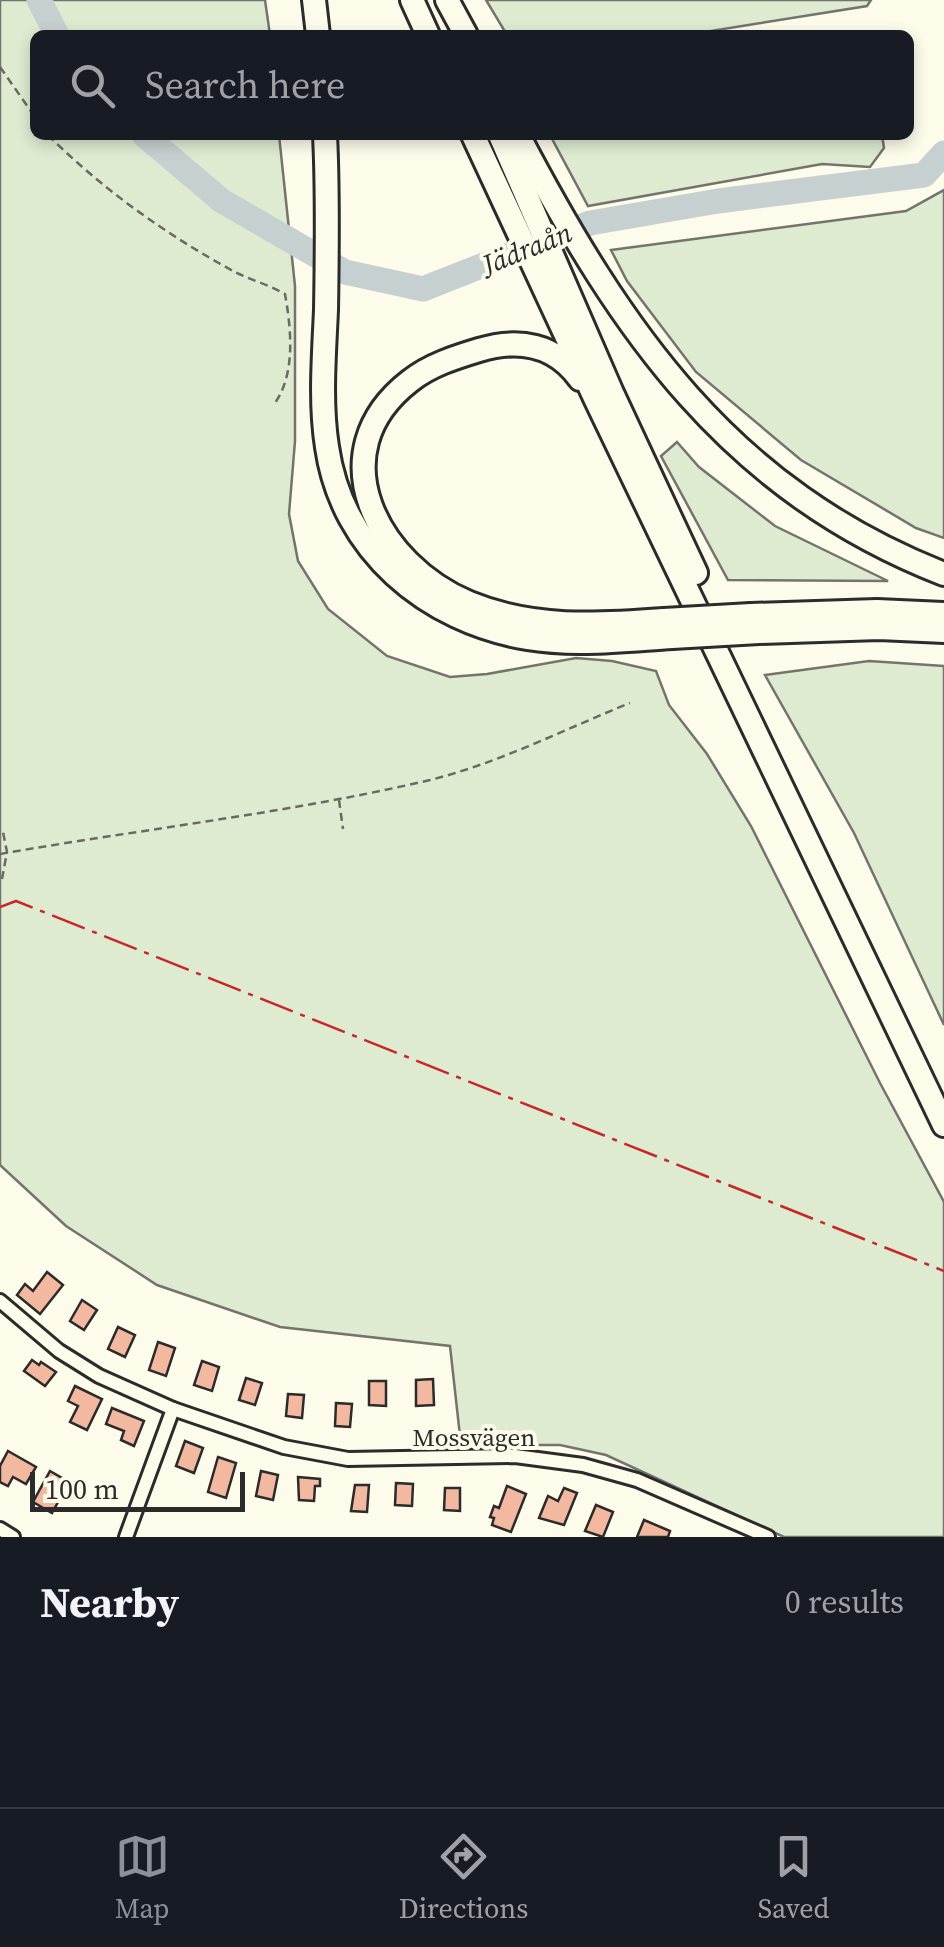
<!DOCTYPE html>
<html lang="en">
<head>
<meta charset="utf-8">
<style>
	:root { --surface:#171b24; --page:#20242c; --text:#f1f3f6; --muted:#9ea1a6; --line:#363941; --accent:#8c9099 }
	body { margin:0; font-family:"Source Serif 4",serif; background:var(--page); color:var(--text) }
	.scale { position:absolute; left:30px; bottom:25px; width:215px; box-sizing:border-box; padding-left:10px; border:5px solid #2b2b2b; border-top:0; font-size:28px; line-height:35px; white-space:nowrap; color:#2b2b2b; -webkit-text-stroke:8px #fdfbea; paint-order:stroke }
	.list { margin:0; padding:0; list-style:none }
	h2 { display:flex; justify-content:space-between; align-items:center; height:130px; margin:0; padding:0 40px; font-size:42px }
	h2 small { font-size:32px; font-weight:400; color:var(--muted) }
	.icon { flex:none; width:55px; height:55px; fill:none; stroke:currentColor; stroke-width:2; stroke-linecap:round; stroke-linejoin:round }
	.map { position:relative; flex:none; width:944px; height:1537px; overflow:hidden }
	.search { position:absolute; background:var(--surface); box-shadow:0 5px 15px #0003; left:30px; right:30px; top:30px; height:110px; display:flex; align-items:center; gap:25px; box-sizing:border-box; padding:0 35px; border-radius:15px; color:var(--muted); font-size:38px }
	.sheet { height:270px; background:var(--surface) }
	nav { display:flex; justify-content:space-around; align-items:center; box-sizing:border-box; height:140px; border-top:2px solid var(--line); background:var(--surface); font-size:28px; color:var(--muted) }
	nav a { display:grid; justify-items:center; gap:5px }
	nav .on { color:var(--accent) }
	.map>svg:first-child { display:block }
	.green { fill:#deebd1; stroke:#74746e; stroke-width:2.5 }
	.lines { fill:none; stroke-linecap:round; stroke-linejoin:round }
	.river { stroke:#c7d0d0; stroke-width:25 }
	.building { fill:#f2b8a0; stroke:#2b2b2b; stroke-width:2.5 }
	.street-casing { stroke:#2b2b2b; stroke-width:18 }
	.highway-casing { stroke:#2b2b2b; stroke-width:28 }
	.path { stroke:#6a6964; stroke-width:2.5; stroke-dasharray:8 5; stroke-linecap:butt }
	.street { stroke:#fdfbea; stroke-width:12 }
	.highway { stroke:#fdfbea; stroke-width:22 }
	.highway-bridge-casing { stroke:#2b2b2b; stroke-width:28; stroke-linecap:butt }
	.highway-bridge { stroke:#fdfbea; stroke-width:22 }
	.power { stroke:#c62828; stroke-width:2.5; stroke-dasharray:35 8 5 8; stroke-linecap:butt }
	.labels { text-anchor:middle; stroke-width:8; stroke-linejoin:round; paint-order:stroke }
	.street-label { font-size:25px; fill:#2b2b2b; stroke:#fdfbea }
	.water-label { font-size:28px; font-style:italic; fill:#2b2b2b; stroke:#fdfbea }
</style>
</head>
<body>
<div class="map">
<svg width="944" height="1537" viewBox="0 0 944 1537">
	<rect width="100%" height="100%" fill="#fdfbea"/>
	<g class="green">
		<path d="M0 0H265L270 35H35V135H279L295 286V441L289 514 298 561 328 609 387 656 450 677 487 674 576 658 612 661 656 671 669 705 707 754 751 826 880 1083 944 1202V1537H784L606 1455 560 1445H461L450 1346 280 1327 157 1285 66 1226 0 1165Z"/>
		<path d="M486 0H871L867 6 686 35H507Z"/>
		<path d="M550 135H882L884 148 870 167 822 164 588 206Z"/>
		<path d="M944 190V538L916 528 801 460 696 372 627 281 611 250 906 211Z"/>
		<path d="M677 442 699 467 775 526 888 581 728 580 661 456Z"/>
		<path d="M869 661 944 666V1025L854 833 765 675Z"/>
	</g>
	<g class="lines">
		<g class="river">
			<path d="M39 0 57 35"/>
			<path d="M144 135 222 201 345 272 423 289 590 223 718 201 924 175 944 153"/>
		</g>
	</g>
	<g class="building">
		<path d="M47 1272 63 1285 40 1314 17 1295 25 1284 33 1291Z"/>
		<path d="M82 1300 97 1310 84 1330 70 1321Z"/>
		<path d="M118 1327 135 1335 125 1357 108 1349Z"/>
		<path d="M158 1342 175 1348 166 1376 149 1370Z"/>
		<path d="M32 1360 39 1365 41 1362 56 1372 45 1386 24 1371Z"/>
		<path d="M202 1361 219 1367 212 1391 194 1385Z"/>
		<path d="M246 1378 262 1383 255 1405 239 1400Z"/>
		<path d="M433 1379 434 1405 416 1406V1380Z"/>
		<path d="M369 1381H386V1406L369 1405Z"/>
		<path d="M75 1386 102 1399 87 1430 70 1422 78 1406 68 1401Z"/>
		<path d="M288 1394 304 1395 302 1418 286 1416Z"/>
		<path d="M336 1403 352 1404 350 1427 335 1426Z"/>
		<path d="M112 1408 144 1421 134 1446 121 1440 124 1431 106 1424Z"/>
		<path d="M185 1441 203 1448 194 1473 176 1466Z"/>
		<path d="M8 1451 36 1467 26 1484 13 1477 8 1486 0 1482V1466Z"/>
		<path d="M218 1457 236 1463 226 1498 208 1492Z"/>
		<path d="M50 1471 69 1482 52 1513 33 1502Z"/>
		<path d="M261 1471 278 1475 273 1500 256 1496Z"/>
		<path d="M298 1477 320 1479V1486H315L314 1501 299 1500Z"/>
		<path d="M396 1483 413 1484 412 1506 395 1505Z"/>
		<path d="M355 1485H369L367 1512 351 1511Z"/>
		<path d="M507 1486 526 1494 511 1532 492 1525 494 1518 490 1517 494 1506 499 1508Z"/>
		<path d="M445 1488H460V1511L444 1510Z"/>
		<path d="M564 1488 577 1493 564 1525 539 1518 548 1496 558 1501Z"/>
		<path d="M596 1505 613 1512 603 1537 585 1531Z"/>
		<path d="M644 1520 670 1531 668 1537H637Z"/>
	</g>
	<g class="lines">
		<g class="street-casing">
			<g id="street">
				<path d="M0 1301 59 1351 99 1376 173 1409 284 1447 348 1459 515 1456 583 1465 637 1480 768 1537"/>
				<path d="M0 1529 13 1537"/>
				<path d="M126 1537 173 1409"/>
			</g>
		</g>
		<g class="highway-casing">
			<g id="highway">
				<path d="M314 0 318 35"/>
				<path d="M412 0 428 35"/>
				<path d="M447 0 466 35"/>
				<path d="M325 135C328 194 327 252 326 310 324 356 320 402 327 447 342 551 427 621 527 638 575 646 624 640 672 637"/>
				<path d="M473 135 596 400 944 1125"/>
				<path d="M500 135 612 393 696 573"/>
				<path d="M518 135C621 331 729 490 944 574"/>
				<path d="M580 379C555 344 519 338 479 350 456 357 430 365 410 381 317 453 378 565 469 603 532 629 597 625 664 620"/>
				<path d="M751 615 877 611 944 614"/>
				<path d="M759 632 879 628 944 631"/>
			</g>
		</g>
		<g class="path">
			<path d="M0 67 35 117"/>
			<path d="M48 135C102 189 168 236 235 272 251 280 269 285 285 294 291 328 296 373 275 403"/>
			<path d="M339 800 343 829"/>
			<path d="M0 854C143 829 289 813 430 780 499 763 565 729 630 703"/>
			<path d="M2 879 7 852 3 832"/>
		</g>
		<use href="#street" class="street"/>
		<use href="#highway" class="highway"/>
		<g class="highway-bridge-casing">
			<g id="highway-bridge">
				<path d="M664 620 751 615"/>
				<path d="M672 637 759 632"/>
			</g>
		</g>
		<use href="#highway-bridge" class="highway-bridge"/>
		<path class="power" d="M0 907 16 901 944 1271"/>
	</g>
	<g class="labels">
		<g class="street-label">
			<text x="474" y="1446">Mossvägen</text>
		</g>
		<g class="water-label">
			<text transform="translate(527 248) rotate(-22)" y="10">Jädraån</text>
		</g>
	</g>
</svg>
<div class="scale">100 m</div>
<div class="search"><svg class="icon" aria-label="search" viewBox="0 0 24 24"><circle cx="10" cy="10" r="6"/><path d="M15 15l6 6"/></svg>Search here</div>
</div>
<section class="sheet">
<h2>Nearby<small>0 results</small></h2>
<ul class="list">
</ul>
</section>
<nav>
<a class="on"><svg class="icon" aria-label="map" viewBox="0 0 24 24"><path d="M3 6l6-2 6 2 6-2v14l-6 2-6-2-6 2zM9 4v14M15 6v14"/></svg>Map</a>
<a><svg class="icon" aria-label="directions" viewBox="0 0 24 24"><path d="M12 3l9 9-9 9-9-9zM9 14v-3h6M13 9l2 2-2 2"/></svg>Directions</a>
<a><svg class="icon" aria-label="saved" viewBox="0 0 24 24"><path d="M7 4h10v16l-5-4-5 4z"/></svg>Saved</a>
</nav>
</body>
</html>
